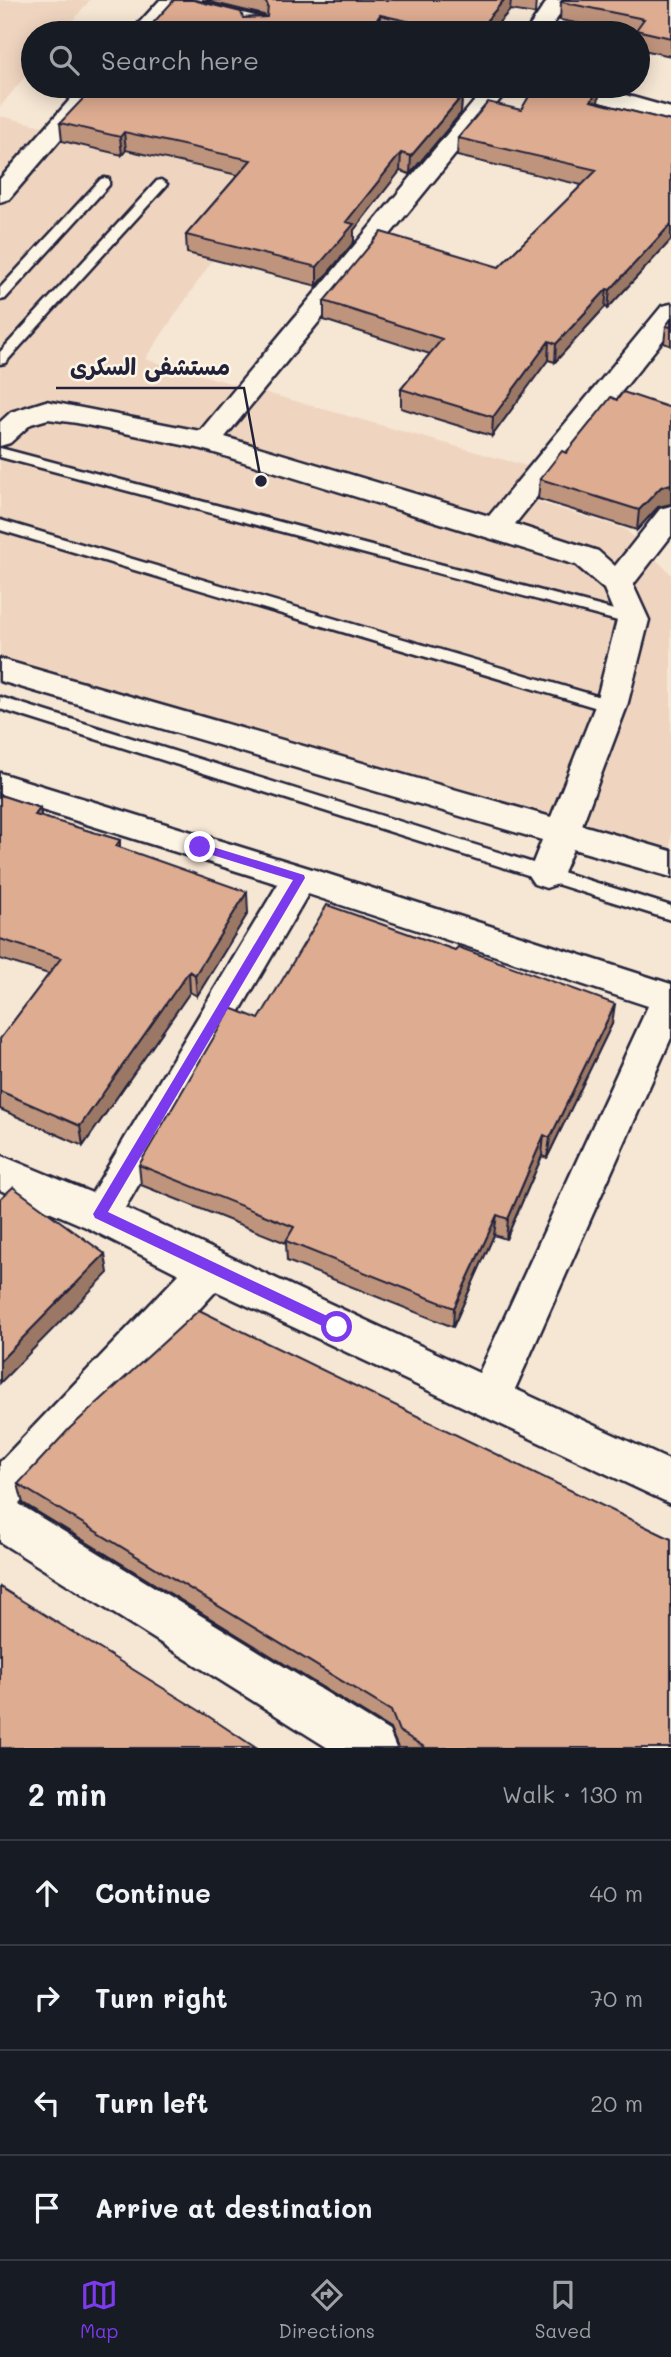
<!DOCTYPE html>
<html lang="en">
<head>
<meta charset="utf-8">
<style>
	:root { --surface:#171b24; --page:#20242c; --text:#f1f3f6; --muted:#9ea1a6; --line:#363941; --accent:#7c3aed }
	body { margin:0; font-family:Mali,"Playpen Sans Arabic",sans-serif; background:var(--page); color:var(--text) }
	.stop { position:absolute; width:21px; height:21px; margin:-16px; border:5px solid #7c3aed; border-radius:50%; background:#fff }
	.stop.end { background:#7c3aed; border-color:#fff; box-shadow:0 2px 7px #0008 }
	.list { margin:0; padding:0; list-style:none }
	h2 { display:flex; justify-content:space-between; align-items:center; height:91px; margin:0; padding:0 28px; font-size:30px }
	h2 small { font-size:23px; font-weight:400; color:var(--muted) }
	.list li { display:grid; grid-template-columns:46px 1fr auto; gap:21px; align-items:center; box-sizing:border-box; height:105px; padding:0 28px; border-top:2px solid var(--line) }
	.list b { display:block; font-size:26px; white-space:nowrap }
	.list em { font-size:23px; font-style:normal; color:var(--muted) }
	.icon { flex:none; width:38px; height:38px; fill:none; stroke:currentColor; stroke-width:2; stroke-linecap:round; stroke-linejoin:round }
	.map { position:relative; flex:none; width:671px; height:1748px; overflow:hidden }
	.search { position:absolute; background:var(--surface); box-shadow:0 4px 18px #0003; left:21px; right:21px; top:21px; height:77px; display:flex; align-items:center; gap:18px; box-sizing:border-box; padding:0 24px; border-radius:38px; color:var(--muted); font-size:26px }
	.sheet { height:511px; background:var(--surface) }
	nav { display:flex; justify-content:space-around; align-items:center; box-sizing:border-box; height:98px; border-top:2px solid var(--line); background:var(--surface); font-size:19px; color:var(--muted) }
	nav a { display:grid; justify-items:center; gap:4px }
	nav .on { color:var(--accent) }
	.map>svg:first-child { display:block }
	.built { fill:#efd5c0 }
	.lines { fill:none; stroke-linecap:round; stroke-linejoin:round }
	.lane-casing { stroke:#22223b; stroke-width:5 }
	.street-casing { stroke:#22223b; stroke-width:5 }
	.lane { fill:#fcf5e5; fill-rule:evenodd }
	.street { fill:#fcf5e5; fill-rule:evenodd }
	.wall { fill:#bf947d; stroke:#22223b; stroke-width:2 }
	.shaded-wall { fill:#9b7866; stroke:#22223b; stroke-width:2 }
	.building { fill:#deac91; stroke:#22223b; stroke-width:2 }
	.route { fill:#7c3aed }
	.leader { fill:none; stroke:#22223b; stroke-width:2.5 }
	.callout-dot { fill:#22223b; stroke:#fcf5e5; stroke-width:2.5 }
	.callout-label { font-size:23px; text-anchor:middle; font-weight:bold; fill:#22223b; stroke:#fcf5e5; stroke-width:5; stroke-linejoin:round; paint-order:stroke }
</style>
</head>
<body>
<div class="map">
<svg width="671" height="1748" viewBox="0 0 671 1748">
	<rect width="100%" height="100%" fill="#f6e6d4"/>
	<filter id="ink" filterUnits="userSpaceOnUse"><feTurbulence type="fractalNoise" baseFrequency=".0143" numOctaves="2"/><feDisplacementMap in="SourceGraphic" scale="14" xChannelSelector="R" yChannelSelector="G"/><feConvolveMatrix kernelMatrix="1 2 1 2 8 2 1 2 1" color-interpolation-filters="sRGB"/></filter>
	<g filter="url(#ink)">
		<g class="built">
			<path d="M0 0H90L62 33H33V67L0 107Z"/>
			<path d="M0 116 268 179 145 359 537 469 508 493 625 529 671 574V865L0 665Z"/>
		</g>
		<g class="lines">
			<g class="lane-casing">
				<g id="lane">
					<path d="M105 178 109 179V185L5 299 0 300V288L101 179Z"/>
					<path d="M161 180 167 184 165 187 5 363 0 364V352L157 181Z"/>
					<path d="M0 448 633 615 641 620 633 625 0 457Z"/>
					<path d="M0 520 617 702 619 706 611 712 0 530Z"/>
					<path d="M0 697 671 906V920L0 709Z"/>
				</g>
			</g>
			<g class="street-casing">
				<g id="street">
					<path d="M160 0H189L263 18 266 23V33H244V27L175 10 153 33H130Z"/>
					<path d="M548 0H570L547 33H525Z"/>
					<path d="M82 86H106L9 199 0 202V179Z"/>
					<path d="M487 86H511L225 437 489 516 662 306 671 304V330L515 524 598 551 615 566 660 509 671 506V536L633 585 649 620 627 706 582 825 671 851V877L573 849 558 884 546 888 534 884 528 875 542 840 0 681V659L551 817 595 706 617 620 604 589 576 565 202 449 77 423 48 419 31 424 10 443 0 446V422L11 412 46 401 200 431Z"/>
					<path d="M556 86H593L671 108V122L560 91Z"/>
					<path d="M0 773 312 869 671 984V1038L515 1389 671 1461V1504L216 1291 19 1504 389 1731 396 1748H328L0 1542V1462L179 1274 86 1227 0 1190V1155L92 1193 278 884 0 797ZM308 894 648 1006 479 1373 125 1208Z"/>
				</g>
			</g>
			<use href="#lane" class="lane"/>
			<use href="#street" class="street"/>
		</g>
		<g class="wall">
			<path d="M202 0H536L535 14 510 10 490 33H144L243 18 265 17 264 15Z"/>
			<path d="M671 0V56L638 49V33H628L560 20 561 2Z"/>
			<path d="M462 96 461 113 410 174 400 171 354 230V242L317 286 187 253 186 235 238 175 126 150 122 155 62 141 60 123Z"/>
			<path d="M598 103 671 121V240L608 308 605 307 555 362 548 360 492 436 401 408V389L430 354 324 320V301L499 267 582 185 457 156 458 138 521 110Z"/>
			<path d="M671 319V346L664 343 666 326Z"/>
			<path d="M617 400 671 408V504L658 507 637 530 538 499 540 479Z"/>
			<path d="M0 795 40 808 41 817 120 840V848L248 913 197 996 190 992 83 1146 0 1109V1039L49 974 0 959Z"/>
			<path d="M259 1019 612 1024 547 1158 542 1156 506 1239 494 1235 453 1327 287 1261 286 1243 141 1185 139 1165Z"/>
			<path d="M18 1484 671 1748H398L390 1729 23 1503Z"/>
		</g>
		<g class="shaded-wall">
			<path d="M504 0H511L510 10 490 33H476Z"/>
			<path d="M380 15 379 33H368Z"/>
			<path d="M600 86 598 104 591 101Z"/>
			<path d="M462 96 461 113 410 174 411 156Z"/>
			<path d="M124 132 126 150 122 155 120 137Z"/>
			<path d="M401 153 400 171 354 230V242L317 286V267L346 222Z"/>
			<path d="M671 224V240L608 308 610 290Z"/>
			<path d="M607 289 605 307 555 362 556 344Z"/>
			<path d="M549 341 548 360 492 436 493 417Z"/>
			<path d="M671 484V504L658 507 637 530 639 510 661 487Z"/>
			<path d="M40 808 43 829 35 815Z"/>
			<path d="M247 892 248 913 197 996 195 975Z"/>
			<path d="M189 971 190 992 83 1146 80 1126Z"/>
			<path d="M615 1004 612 1024 547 1158 550 1138Z"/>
			<path d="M544 1135 542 1156 506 1239 508 1219Z"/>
			<path d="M497 1215 494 1235 453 1327 454 1308Z"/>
			<path d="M105 1254 108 1273 0 1383V1361Z"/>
		</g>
		<g class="building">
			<path d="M174 0H193L241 12 243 18 267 17 268 6 264 0H504L476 33H460L380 15 368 33H144Z"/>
			<path d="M563 0H671V38L636 30 644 19 561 2Z"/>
			<path d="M95 86H420L462 96 411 156 401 153 346 222 354 224 317 267 186 235 251 160 124 132 120 137 60 123Z"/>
			<path d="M535 86H600L591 101 671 121V224L610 290 607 289 556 344 549 341 493 417 401 389 442 339 324 301 381 232 499 267 597 170 458 138 488 102 521 110Z"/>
			<path d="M671 319V327L666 326Z"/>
			<path d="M623 392 671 408V484L661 487 639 510 540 479 562 451 566 453 611 397 617 400Z"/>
			<path d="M0 795 40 808 35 815 120 840 116 846 247 892 195 975 189 971 80 1126 0 1091V1039L61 958 0 939Z"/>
			<path d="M327 905 455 950 458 947 615 1004 550 1138 544 1135 508 1219 497 1215 454 1308 286 1241 294 1227 139 1165 231 1008 259 1019Z"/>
			<path d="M13 1187 105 1254 0 1361V1199Z"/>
			<path d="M199 1310 671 1539V1748H426L399 1731 391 1711 18 1484 70 1428Z"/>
			<path d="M0 1587 208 1716 256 1748H0Z"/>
		</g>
	</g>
	<path class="route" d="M200 843 304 875 305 878 108 1212 342 1323V1331L337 1333 95 1218 93 1214 293 880 196 850V844Z"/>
	<path class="leader" d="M261 481L244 388H56"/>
	<circle class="callout-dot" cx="261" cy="481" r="7"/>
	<g class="callout-label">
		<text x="150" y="375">مستشفى السكرى</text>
	</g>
</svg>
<div class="stop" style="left:337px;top:1327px"></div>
<div class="stop end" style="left:200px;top:847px"></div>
<div class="search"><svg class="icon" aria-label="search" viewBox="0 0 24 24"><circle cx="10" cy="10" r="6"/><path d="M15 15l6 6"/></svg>Search here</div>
</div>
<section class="sheet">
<h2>2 min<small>Walk · 130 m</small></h2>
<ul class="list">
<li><svg class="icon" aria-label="ahead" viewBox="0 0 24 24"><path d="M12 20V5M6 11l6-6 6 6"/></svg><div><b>Continue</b></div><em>40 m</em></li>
<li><svg class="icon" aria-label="right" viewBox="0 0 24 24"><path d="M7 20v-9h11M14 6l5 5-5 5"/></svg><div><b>Turn right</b></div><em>70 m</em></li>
<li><svg class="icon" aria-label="left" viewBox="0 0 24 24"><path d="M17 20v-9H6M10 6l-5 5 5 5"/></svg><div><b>Turn left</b></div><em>20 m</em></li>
<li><svg class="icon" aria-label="arrive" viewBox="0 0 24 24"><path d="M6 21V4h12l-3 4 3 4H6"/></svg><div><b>Arrive at destination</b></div></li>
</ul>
</section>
<nav>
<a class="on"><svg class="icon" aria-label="map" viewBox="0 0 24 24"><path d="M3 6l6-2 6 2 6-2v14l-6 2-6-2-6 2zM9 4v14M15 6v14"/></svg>Map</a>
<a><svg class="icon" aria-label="directions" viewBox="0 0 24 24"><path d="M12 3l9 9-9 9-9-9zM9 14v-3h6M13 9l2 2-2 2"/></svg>Directions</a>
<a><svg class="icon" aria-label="saved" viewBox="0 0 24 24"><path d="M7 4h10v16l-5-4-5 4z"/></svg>Saved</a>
</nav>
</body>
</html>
